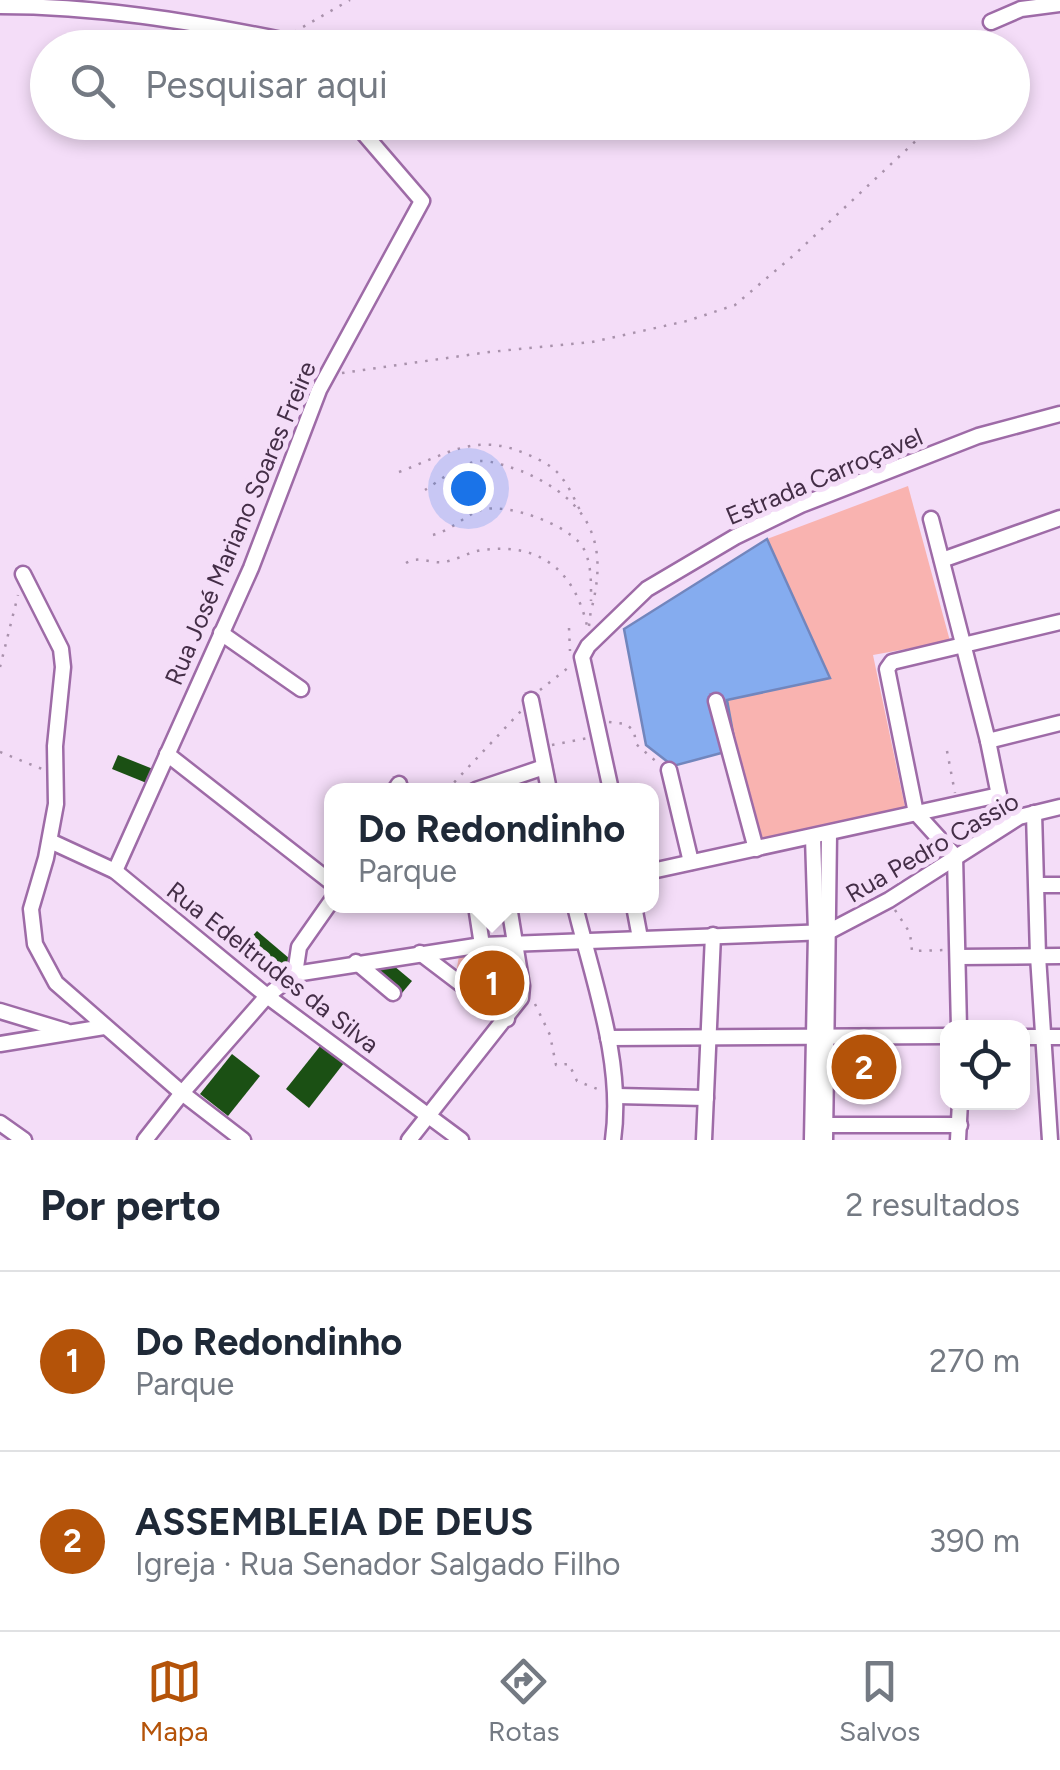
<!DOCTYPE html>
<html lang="pt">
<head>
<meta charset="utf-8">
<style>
	:root { --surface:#fff; --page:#f6f6f7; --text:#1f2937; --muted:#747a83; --line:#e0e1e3; --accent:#b45309 }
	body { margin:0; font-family:Figtree,sans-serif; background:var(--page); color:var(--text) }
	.controls { position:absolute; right:30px; bottom:30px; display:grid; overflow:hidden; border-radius:20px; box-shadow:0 5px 15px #0003 }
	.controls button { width:90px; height:90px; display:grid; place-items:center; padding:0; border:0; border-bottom:2px solid var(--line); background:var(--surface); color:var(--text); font:50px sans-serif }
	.you { position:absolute; left:468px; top:488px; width:35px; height:35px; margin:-25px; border:8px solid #fff; border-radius:50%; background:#1a73e8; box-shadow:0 0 0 15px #1a73e833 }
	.badge { display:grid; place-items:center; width:65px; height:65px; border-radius:50%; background:var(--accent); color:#fff; font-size:32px; font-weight:700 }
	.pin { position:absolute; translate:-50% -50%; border:5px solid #fff; box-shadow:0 2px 10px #0006 }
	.popup { position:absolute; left:324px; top:783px; width:335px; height:130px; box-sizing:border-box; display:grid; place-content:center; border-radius:20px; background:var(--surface); filter:drop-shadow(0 2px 8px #0005); font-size:32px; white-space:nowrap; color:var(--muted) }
	.popup b { font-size:38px; color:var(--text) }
	.popup::after { content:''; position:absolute; left:50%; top:100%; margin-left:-20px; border:20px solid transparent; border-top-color:var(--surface) }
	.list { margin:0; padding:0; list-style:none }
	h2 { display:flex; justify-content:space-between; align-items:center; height:130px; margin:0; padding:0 40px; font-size:42px }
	h2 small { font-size:32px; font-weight:400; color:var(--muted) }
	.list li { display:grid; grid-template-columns:65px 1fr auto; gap:30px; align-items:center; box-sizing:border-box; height:180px; padding:0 40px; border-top:2px solid var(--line) }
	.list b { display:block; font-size:38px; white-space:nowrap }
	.list p { margin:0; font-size:32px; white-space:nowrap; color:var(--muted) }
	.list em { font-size:32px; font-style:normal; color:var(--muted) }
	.icon { flex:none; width:55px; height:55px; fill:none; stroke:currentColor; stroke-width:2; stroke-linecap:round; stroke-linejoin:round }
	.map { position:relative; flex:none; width:1060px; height:1140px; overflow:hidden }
	.search { position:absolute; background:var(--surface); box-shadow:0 5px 15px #0003; left:30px; right:30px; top:30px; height:110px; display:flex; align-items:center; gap:25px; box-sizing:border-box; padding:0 35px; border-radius:55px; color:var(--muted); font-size:38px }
	.sheet { height:490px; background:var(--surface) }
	nav { display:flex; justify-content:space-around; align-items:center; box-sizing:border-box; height:140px; border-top:2px solid var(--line); background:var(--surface); font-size:28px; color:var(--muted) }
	nav a { display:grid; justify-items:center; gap:5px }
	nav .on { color:var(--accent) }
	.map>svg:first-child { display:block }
	.green { fill:#f9b3b0 }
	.water { fill:#85acef; stroke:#7286bd; stroke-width:2.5 }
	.building { fill:#1b5014 }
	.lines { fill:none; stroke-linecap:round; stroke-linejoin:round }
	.minor-casing { stroke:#9e6ba7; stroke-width:19 }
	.path { stroke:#a992ac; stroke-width:2.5; stroke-dasharray:2.5 8; stroke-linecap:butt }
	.minor { stroke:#fff; stroke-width:14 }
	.labels { text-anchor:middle; stroke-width:10; stroke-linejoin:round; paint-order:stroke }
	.street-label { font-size:25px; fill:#442e47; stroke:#f4ddf8 }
</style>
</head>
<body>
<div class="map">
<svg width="1060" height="1140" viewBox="0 0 1060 1140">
	<rect width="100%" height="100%" fill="#f4ddf8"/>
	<g class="green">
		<path d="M908 486 950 641 873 655 905 807 759 840 726 700 830 677 767 539Z"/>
		<path d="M513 945 516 993 506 1013 456 973 460 950Z"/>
	</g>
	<path class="water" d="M767 539 830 678 727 700 736 749 673 766 646 745 624 629Z"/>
	<g class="building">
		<path d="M118 755 153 769 149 784 112 769Z"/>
		<path d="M257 931 290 959 280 972 245 944Z"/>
		<path d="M388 961 412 981 402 993 377 973Z"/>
		<path d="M881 1043H895L894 1082H832L834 1053H880Z"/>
		<path d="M321 1045 344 1063 309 1108 286 1089Z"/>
		<path d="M232 1054 260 1076 228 1116 200 1094Z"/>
	</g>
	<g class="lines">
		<g class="minor-casing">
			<g id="minor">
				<path d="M0 6C96 6 188 21 282 40L289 48"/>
				<path d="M991 22 1021 9 1060 4"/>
				<path d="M931 519 988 741 1005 825"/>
				<path d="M942 560 1060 518"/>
				<path d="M23 574 61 649 63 667 55 746 56 804 46 858 31 909 35 944 56 983 182 1093 243 1140"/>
				<path d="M221 633 301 689"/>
				<path d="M531 700 549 790"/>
				<path d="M716 701 756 849"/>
				<path d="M988 741 1060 723"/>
				<path d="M167 754 332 883"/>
				<path d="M669 770 691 862"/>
				<path d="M395 790 399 784"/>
				<path d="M476 790 544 767"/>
				<path d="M611 790 582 657 588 646 647 589 735 537 801 505 978 436 1060 414"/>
				<path d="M1034 813 1038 956 1050 1140"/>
				<path d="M50 841 115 871 267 996 461 1140"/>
				<path d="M115 871 251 568 319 390 422 201 354 122"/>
				<path d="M652 871 999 795"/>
				<path d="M1037 885H1060"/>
				<path d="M476 906 482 945"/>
				<path d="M575 906C593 981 624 1062 613 1140"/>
				<path d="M634 906 640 938"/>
				<path d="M420 953 507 1019"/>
				<path d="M958 957 1060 956"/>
				<path d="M356 962 393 993"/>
				<path d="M295 974 299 947 332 900"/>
				<path d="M0 1011 66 1031"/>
				<path d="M959 1028 955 856 916 813 887 669 892 662 1060 622"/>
				<path d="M1022 1037H1060"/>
				<path d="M608 1038 948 1036"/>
				<path d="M0 1044 104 1027"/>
				<path d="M617 1096 706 1098"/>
				<path d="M0 1123 24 1140"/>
				<path d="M819 1125H960"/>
				<path d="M145 1140 182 1093 267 996 295 974 482 945 828 932 889 900 1019 817 1060 807"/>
				<path d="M409 1140 521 998 522 986 509 906"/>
				<path d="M704 1140 713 935"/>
				<path d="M812 1140 816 932 813 837"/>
				<path d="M825 1140 829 834"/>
				<path d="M958 1140 960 1102"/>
			</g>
		</g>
		<g class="path">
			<path d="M294 32 350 0"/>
			<path d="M978 48 983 30"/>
			<path d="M342 373 489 352 592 342 687 321 735 305 794 255 936 122"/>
			<path d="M399 472C445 455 475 432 524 453 538 459 553 465 562 478 570 488 575 501 581 512"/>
			<path d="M425 490C439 481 461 463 479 461 492 460 512 468 524 472 587 500 609 539 592 607"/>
			<path d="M433 535C452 530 467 514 481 510 507 502 568 525 582 546 592 561 591 584 591 601"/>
			<path d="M406 563C419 555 430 564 444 562 457 560 469 552 482 550 543 542 576 573 588 630"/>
			<path d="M589 626 591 609"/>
			<path d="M569 628 570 651"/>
			<path d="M0 667 18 595"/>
			<path d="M540 690 569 667"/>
			<path d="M609 722 626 724 634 731 636 744 659 764"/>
			<path d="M552 745 588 738"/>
			<path d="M947 751 955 793"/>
			<path d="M0 752 42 769"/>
			<path d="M447 790 521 711"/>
			<path d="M895 910 910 933 912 951 944 950"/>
			<path d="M535 1004 550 1035 556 1065 569 1064 577 1081 600 1090"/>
		</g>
		<use href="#minor" class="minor"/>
	</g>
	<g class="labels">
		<g class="street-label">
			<text transform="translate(824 476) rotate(-23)" y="9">Estrada Carroçavel</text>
			<text transform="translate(240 523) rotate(-67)" y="9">Rua José Mariano Soares Freire</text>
			<text transform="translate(932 847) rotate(-30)" y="9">Rua Pedro Cassio</text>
			<text transform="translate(273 967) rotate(38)" y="9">Rua Edeltrudes da Silva</text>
		</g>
	</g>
</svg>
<div class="controls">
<button><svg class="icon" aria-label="locate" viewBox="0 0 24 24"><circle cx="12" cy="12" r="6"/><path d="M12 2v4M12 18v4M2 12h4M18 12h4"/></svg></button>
</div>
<div class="you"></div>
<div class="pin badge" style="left:492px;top:983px">1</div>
<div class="popup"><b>Do Redondinho</b>Parque</div>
<div class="pin badge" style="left:864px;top:1067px">2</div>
<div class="search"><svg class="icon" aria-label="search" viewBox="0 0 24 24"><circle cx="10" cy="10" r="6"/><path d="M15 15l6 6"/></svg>Pesquisar aqui</div>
</div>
<section class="sheet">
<h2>Por perto<small>2 resultados</small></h2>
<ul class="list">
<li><span class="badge">1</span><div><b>Do Redondinho</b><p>Parque</p></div><em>270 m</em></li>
<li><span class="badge">2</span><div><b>ASSEMBLEIA DE DEUS</b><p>Igreja · Rua Senador Salgado Filho</p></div><em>390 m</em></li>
</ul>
</section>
<nav>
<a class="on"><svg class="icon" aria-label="map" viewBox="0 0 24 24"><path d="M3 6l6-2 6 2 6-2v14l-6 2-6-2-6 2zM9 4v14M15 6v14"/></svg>Mapa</a>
<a><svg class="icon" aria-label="directions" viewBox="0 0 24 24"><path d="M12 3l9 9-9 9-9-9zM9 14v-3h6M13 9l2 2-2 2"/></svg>Rotas</a>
<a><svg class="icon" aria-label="saved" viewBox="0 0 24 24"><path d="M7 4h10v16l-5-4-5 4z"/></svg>Salvos</a>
</nav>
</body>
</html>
